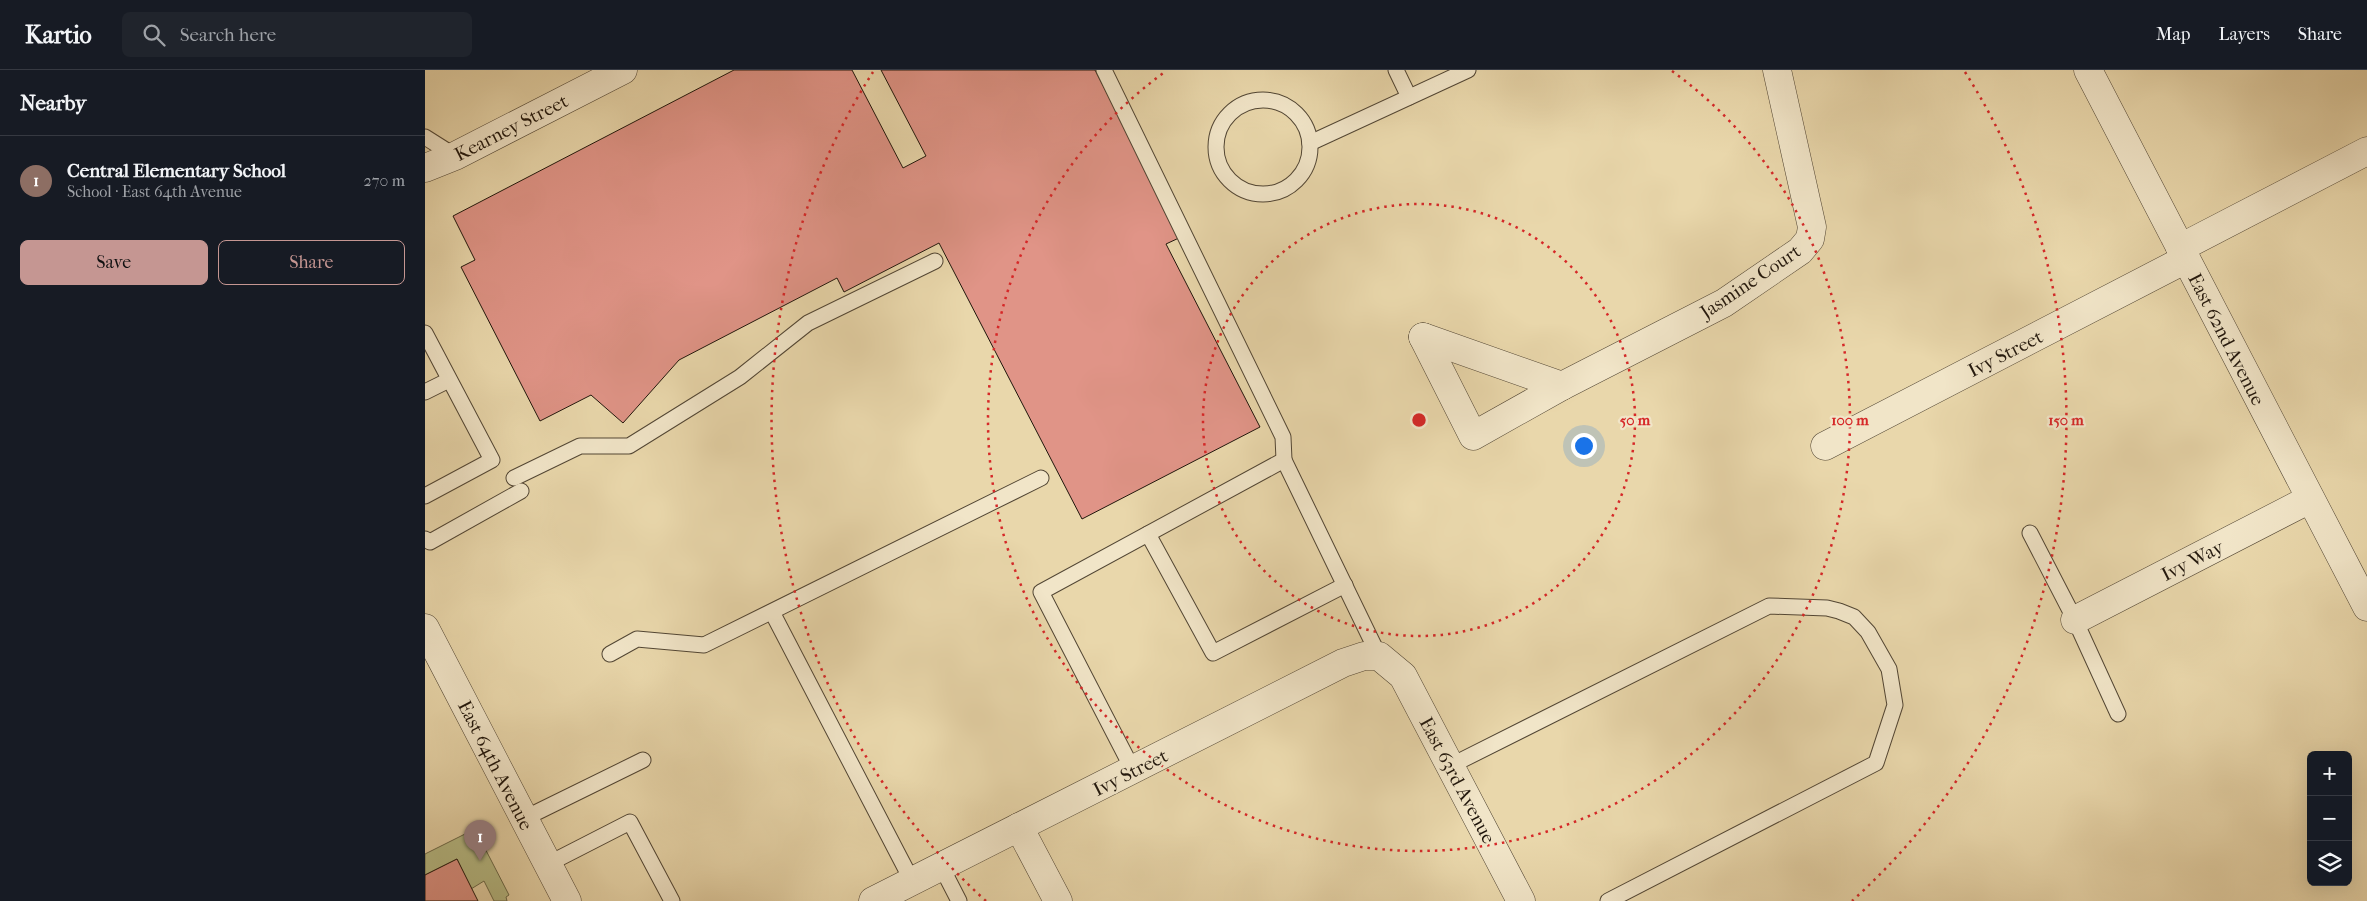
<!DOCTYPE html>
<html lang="en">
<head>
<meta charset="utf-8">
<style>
	:root { --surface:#171b24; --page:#20242c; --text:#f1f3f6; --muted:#9ea1a6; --line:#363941; --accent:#c59692 }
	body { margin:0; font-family:"IM FELL French Canon",serif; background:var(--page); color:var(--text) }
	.controls { position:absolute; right:15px; bottom:15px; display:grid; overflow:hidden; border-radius:8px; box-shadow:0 5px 20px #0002 }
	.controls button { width:45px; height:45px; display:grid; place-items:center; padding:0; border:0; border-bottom:1px solid var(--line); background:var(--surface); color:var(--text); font:25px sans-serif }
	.you { position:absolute; left:1158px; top:375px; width:18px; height:18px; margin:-12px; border:4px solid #fff; border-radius:50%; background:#1a73e8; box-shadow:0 0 0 8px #1a73e833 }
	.badge { display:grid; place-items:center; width:32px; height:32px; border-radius:50%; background:var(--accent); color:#fff; font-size:16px; font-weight:700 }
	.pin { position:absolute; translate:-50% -41px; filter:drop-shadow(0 1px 2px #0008) }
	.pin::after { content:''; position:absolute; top:26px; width:18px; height:15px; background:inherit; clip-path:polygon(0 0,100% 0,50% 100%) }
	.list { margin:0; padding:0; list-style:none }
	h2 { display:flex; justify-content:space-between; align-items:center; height:65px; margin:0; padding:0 20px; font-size:21px }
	h2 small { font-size:16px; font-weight:400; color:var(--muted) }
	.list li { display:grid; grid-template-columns:32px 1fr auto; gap:15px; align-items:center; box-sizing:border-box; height:90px; padding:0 20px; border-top:1px solid var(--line) }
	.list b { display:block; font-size:19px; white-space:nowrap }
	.list p { margin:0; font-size:16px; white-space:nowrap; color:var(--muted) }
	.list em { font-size:16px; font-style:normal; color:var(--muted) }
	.actions { display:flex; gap:10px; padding:15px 20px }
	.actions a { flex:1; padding:11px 0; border:1px solid var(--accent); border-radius:8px; text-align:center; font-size:18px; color:var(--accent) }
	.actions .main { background:var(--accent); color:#111 }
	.icon { flex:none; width:28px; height:28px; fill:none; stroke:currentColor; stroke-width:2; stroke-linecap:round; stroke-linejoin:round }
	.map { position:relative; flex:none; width:1942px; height:831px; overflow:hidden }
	header { display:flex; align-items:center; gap:30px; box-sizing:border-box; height:70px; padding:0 25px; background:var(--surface); border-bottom:1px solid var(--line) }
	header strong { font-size:24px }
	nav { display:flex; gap:28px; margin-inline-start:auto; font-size:18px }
	.search { width:350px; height:45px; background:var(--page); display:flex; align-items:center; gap:12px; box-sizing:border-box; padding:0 18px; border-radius:8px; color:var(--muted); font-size:19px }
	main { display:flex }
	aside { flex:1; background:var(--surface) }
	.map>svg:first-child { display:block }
	.green { fill:#b8be88; stroke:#6c6a4a }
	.building { fill:#e09487; stroke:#20160c }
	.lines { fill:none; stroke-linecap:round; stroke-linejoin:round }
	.service-casing { stroke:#524634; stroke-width:17 }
	.minor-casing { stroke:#524634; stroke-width:29 }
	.tertiary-casing { stroke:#524634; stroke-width:29 }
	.service { stroke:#f1e5c8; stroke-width:15 }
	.minor { stroke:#f1e5c8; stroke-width:28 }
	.tertiary { stroke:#f1e5c8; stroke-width:28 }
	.ring { fill:none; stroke:#d62828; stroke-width:2.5; stroke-dasharray:2.5 5 }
	.labels { text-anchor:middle; stroke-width:4.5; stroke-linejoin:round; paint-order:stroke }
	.street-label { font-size:19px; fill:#20160c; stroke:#f1e5c8 }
	.centre { fill:#d62828; stroke:#f1e5c8; stroke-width:2.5 }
	.ring-label { font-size:15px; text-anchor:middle; font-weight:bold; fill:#d62828; stroke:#f1e5c8; stroke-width:4.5; stroke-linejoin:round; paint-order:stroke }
</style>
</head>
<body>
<header>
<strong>Kartio</strong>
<div class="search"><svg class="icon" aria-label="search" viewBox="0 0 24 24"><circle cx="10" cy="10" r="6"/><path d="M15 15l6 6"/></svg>Search here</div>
<nav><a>Map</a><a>Layers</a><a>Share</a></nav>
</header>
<main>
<aside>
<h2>Nearby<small></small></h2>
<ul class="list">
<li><span class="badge" style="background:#8d6e63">1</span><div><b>Central Elementary School</b><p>School · East 64th Avenue</p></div><em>270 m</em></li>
</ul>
<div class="actions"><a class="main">Save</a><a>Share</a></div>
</aside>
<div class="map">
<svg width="1942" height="831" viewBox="0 0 1942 831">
	<rect width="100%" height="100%" fill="#e9d7ab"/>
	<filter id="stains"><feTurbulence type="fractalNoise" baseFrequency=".004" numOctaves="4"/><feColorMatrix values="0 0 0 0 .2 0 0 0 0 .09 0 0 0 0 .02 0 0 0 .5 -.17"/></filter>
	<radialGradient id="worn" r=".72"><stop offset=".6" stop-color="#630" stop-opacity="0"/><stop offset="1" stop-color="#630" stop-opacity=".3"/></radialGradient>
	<path class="green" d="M50 759 84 825 81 827 82 831H69L59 811 46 819 32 789 0 805V784Z"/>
	<g class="building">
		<path d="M309 0H427L478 98 501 86 456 0H670L756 167 741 174 835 357 657 449 514 173 419 222 412 208 254 290 198 353 166 325 115 351 36 197 50 190 28 146Z"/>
		<path d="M32 789 53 831H0V805Z"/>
	</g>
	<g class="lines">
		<g class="service-casing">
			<g id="service">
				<path d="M679 0 858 367 859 390"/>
				<path d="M971 0 984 27"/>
				<circle cx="838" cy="77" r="47"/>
				<path d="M0 67 30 86"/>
				<path d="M885 73 1043 0"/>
				<path d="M0 263 67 390 0 426"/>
				<path d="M0 322 24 310"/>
				<path d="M89 408 155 376H204L315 307 383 253 510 191"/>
				<path d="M1605 463 1650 550 1693 644"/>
				<path d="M723 464 788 583 920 515"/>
				<path d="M0 469 5 472 96 421"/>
				<path d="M347 542 487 811"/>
				<path d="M185 584 212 569 279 575 616 408"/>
				<path d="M1025 696 1344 536 1402 538 1414 541 1429 547 1443 562 1464 599 1470 635 1451 693 1183 831"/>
				<path d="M708 700 616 522 859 390 954 586"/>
				<path d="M98 749 218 690"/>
				<path d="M123 794 205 752 247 831"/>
				<path d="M516 796 534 831"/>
			</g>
		</g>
		<g class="minor-casing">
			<g id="minor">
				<path d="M0 98 30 86 198 0"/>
				<path d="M1755 178 1942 81"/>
				<path d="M998 267 1048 366 1137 316 1299 233 1375 181 1385 169 1387 157 1352 0"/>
				<path d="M998 267 1137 316"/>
				<path d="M1400 376 1761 189"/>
				<path d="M1650 550 1885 429"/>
				<path d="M594 757 633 831"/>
				<path d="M448 831 918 593 939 586H954L978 606 1096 831"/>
			</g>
		</g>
		<g class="tertiary-casing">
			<g id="tertiary">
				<path d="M1663 0 1942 537"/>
				<path d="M0 558 142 831"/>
			</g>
		</g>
		<use href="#service" class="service"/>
		<use href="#minor" class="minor"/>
		<use href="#tertiary" class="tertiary"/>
	</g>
	<g class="ring">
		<circle cx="994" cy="350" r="216"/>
		<path d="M1247 1A431 431 0 1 1 741 1"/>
		<path d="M561 831A647 647 0 0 1 448 2M1540 2A647 647 0 0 1 1427 831"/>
	</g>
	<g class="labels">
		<g class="street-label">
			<text transform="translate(86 57) rotate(-27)" y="7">Kearney Street</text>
			<text transform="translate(1325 211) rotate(-34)" y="7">Jasmine Court</text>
			<text transform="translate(1802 269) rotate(63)" y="7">East 62nd Avenue</text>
			<text transform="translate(1580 283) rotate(-27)" y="7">Ivy Street</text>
			<text transform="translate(1767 490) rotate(-27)" y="7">Ivy Way</text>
			<text transform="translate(71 695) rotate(63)" y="7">East 64th Avenue</text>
			<text transform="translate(705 702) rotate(-27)" y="7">Ivy Street</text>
			<text transform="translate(1033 710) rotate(62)" y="7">East 63rd Avenue</text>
		</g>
	</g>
	<circle cx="994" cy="350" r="8" class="centre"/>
	<g class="ring-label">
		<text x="1210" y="355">50 m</text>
		<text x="1425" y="355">100 m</text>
		<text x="1641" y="355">150 m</text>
	</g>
	<rect width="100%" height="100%" filter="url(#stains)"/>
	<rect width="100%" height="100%" fill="url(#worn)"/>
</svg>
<div class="controls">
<button>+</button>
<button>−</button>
<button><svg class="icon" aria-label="layers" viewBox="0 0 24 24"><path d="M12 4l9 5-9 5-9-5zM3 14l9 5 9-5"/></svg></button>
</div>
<div class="you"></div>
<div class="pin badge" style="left:55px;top:791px;background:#8d6e63">1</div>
</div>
</main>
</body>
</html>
